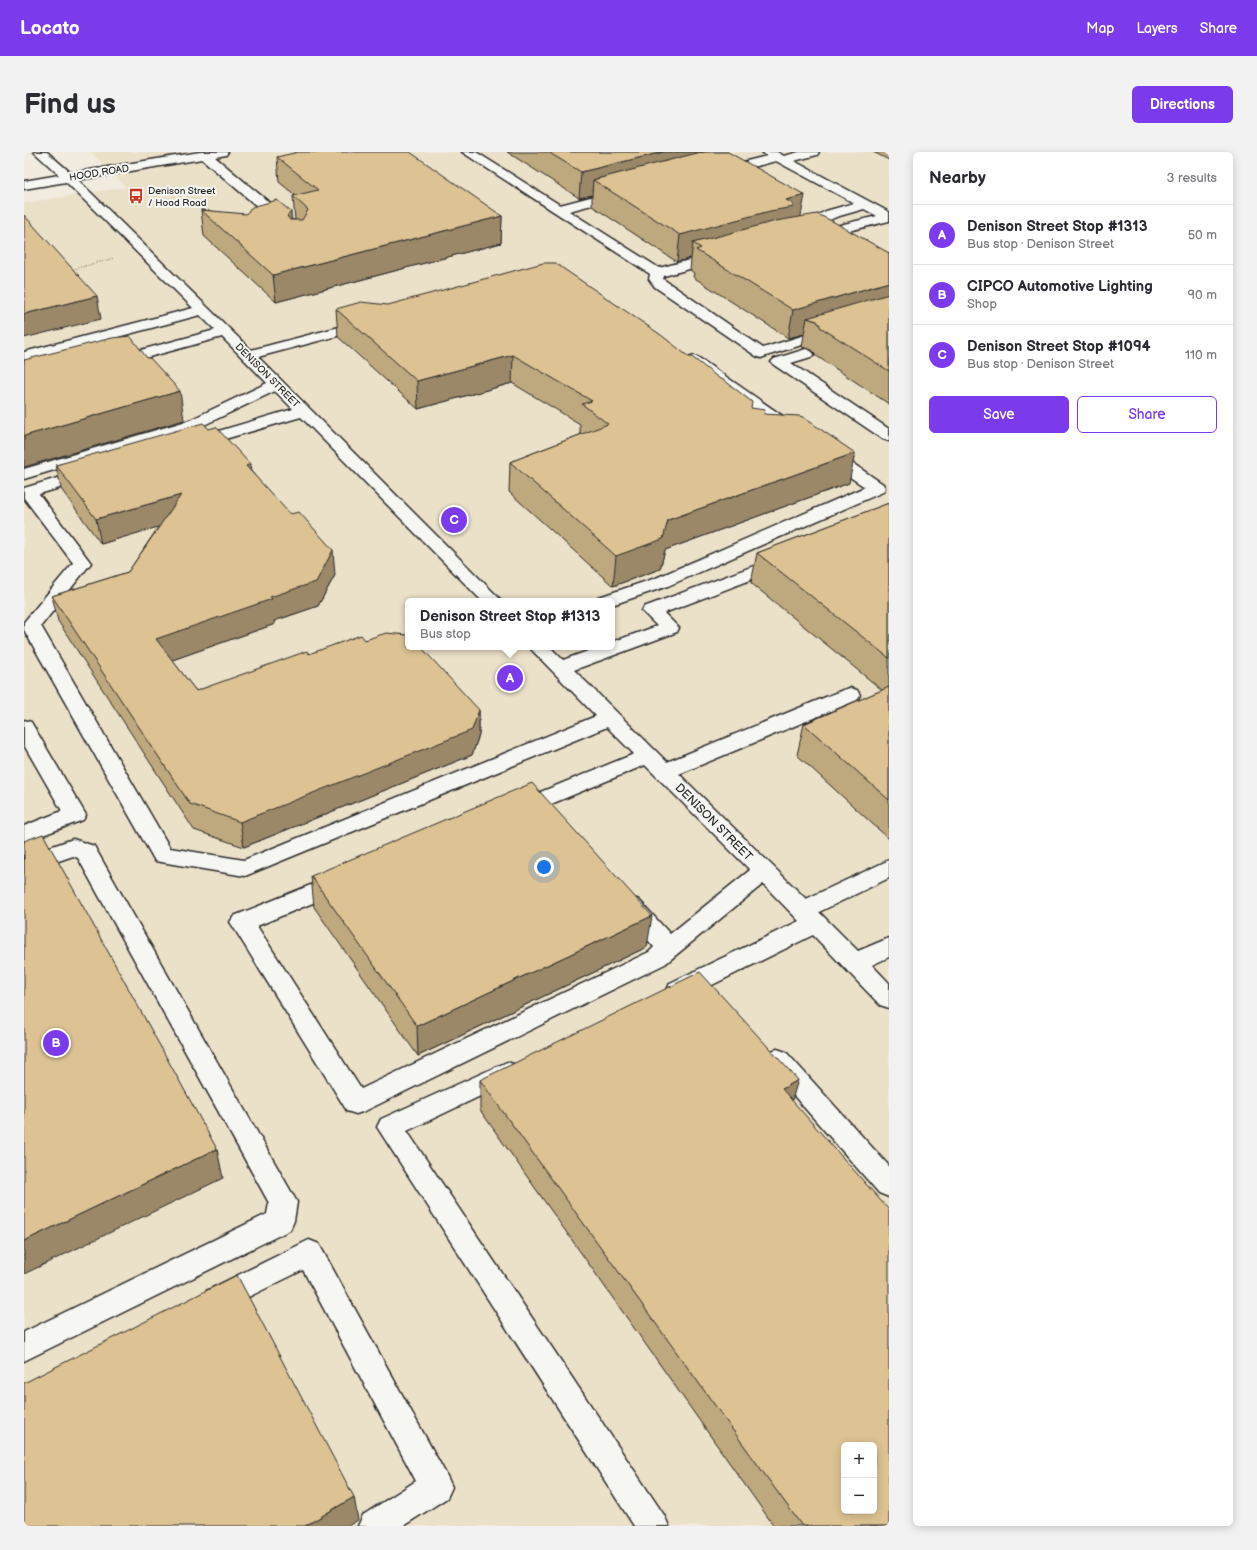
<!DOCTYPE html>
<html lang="en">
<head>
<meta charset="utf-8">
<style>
	:root { --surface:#fff; --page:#f2f2f3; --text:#2b2b33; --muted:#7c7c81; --line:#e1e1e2; --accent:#7c3aed }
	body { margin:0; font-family:"Balsamiq Sans",sans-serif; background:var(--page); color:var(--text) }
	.controls { position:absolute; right:12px; bottom:12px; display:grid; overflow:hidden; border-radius:6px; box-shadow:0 2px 10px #0003 }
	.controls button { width:36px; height:36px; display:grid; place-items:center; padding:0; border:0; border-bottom:1px solid var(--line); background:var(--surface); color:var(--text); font:20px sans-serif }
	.you { position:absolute; left:520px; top:715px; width:14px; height:14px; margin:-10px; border:3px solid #fff; border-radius:50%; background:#1a73e8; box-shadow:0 0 0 6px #1a73e833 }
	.badge { display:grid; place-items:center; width:26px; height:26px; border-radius:50%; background:var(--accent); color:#fff; font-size:13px; font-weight:700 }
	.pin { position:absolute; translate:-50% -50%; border:2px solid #fff; box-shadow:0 1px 4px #0006 }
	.popup { position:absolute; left:381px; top:446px; width:210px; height:52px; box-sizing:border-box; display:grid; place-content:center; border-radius:6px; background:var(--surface); filter:drop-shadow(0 1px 3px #0005); font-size:13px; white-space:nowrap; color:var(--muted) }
	.popup b { font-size:15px; color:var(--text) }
	.popup::after { content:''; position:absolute; left:50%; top:100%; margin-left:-8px; border:8px solid transparent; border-top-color:var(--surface) }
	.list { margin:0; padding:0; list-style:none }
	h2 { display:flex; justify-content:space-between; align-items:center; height:52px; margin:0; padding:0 16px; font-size:17px }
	h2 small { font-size:13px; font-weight:400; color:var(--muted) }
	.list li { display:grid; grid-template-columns:26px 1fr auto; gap:12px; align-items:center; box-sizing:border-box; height:60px; padding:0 16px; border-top:1px solid var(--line) }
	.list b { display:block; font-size:15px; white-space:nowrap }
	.list p { margin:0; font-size:13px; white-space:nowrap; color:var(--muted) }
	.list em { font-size:13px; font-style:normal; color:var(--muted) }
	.actions { display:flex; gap:8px; padding:12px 16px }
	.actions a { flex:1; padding:9px 0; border:1px solid var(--accent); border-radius:6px; text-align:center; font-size:14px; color:var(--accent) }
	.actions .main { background:var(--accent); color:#fff }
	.map { position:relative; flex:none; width:865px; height:1374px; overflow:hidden; border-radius:6px }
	header { display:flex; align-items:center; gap:24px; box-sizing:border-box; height:56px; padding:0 20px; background:var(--accent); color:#fff }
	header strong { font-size:19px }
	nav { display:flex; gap:22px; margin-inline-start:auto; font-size:14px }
	.intro { display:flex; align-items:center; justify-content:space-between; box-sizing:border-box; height:96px; padding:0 24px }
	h1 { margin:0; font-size:28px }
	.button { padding:10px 18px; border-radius:6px; background:var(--accent); color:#fff; font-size:14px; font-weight:700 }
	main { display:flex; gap:24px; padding:0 24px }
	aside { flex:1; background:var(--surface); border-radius:6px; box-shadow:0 2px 10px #0003 }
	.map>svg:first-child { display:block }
	.built { fill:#ebe0c8; fill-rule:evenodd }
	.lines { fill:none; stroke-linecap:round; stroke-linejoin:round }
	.minor-casing { stroke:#2b2b2b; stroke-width:3 }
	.path { stroke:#2b2b2b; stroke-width:1.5; stroke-dasharray:0.5 2; stroke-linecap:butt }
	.minor { fill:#f6f6f2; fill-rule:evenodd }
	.wall { fill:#bea87e; stroke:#2b2b2b }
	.shaded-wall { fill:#9b8867; stroke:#2b2b2b }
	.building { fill:#ddc393; stroke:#2b2b2b; fill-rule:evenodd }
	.labels { text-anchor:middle; stroke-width:4; stroke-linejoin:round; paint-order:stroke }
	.far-street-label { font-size:10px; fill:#2b2b2b; stroke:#f6f6f2 }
	.far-poi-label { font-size:10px; fill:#2b2b2b; stroke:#f6f6f2; text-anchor:start }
	.street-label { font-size:12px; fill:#2b2b2b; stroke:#f6f6f2 }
</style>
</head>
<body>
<header>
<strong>Locato</strong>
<nav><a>Map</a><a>Layers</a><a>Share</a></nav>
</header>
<div class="intro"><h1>Find us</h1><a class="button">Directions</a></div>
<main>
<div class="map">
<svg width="865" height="1374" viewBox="0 0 865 1374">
	<rect width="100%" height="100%" fill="#f1ecdf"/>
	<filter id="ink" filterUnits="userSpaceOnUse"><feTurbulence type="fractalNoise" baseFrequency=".025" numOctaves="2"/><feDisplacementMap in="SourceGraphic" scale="8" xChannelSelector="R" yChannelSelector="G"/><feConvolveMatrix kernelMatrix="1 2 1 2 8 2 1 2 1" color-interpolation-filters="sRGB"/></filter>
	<g filter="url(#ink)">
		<path class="built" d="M67 0H865V1374H0V51L102 35ZM384 449H588V495H384ZM820 1293H850V1359H820Z"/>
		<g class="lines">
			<g class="minor-casing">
				<g id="minor">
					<path d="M10 0H23L47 21 176 0H204L202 3 191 5 266 68 268 71 266 74H256L178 7 54 28 227 198 342 168 347 169 349 172 347 175 234 205 478 449H458L277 265 170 296 164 294 162 291 164 288 269 257 251 239 178 274 0 327V317L166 268 243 231 198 185 92 214 87 212 84 209 87 206 191 178 176 163 0 210V200L169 156 42 30 0 37V29L35 23Z"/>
					<path d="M438 0H452L536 53 597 37 602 38 603 41 602 44 545 59 635 116 696 100 701 101 703 104 701 107 640 124 639 127 739 196 865 157V166L742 204 737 206 732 204 631 135 625 127 626 122Z"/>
					<path d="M738 0H753L760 4 775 0H795L793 3 770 9 865 60V69L792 87 787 86 785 83 787 80 853 64 840 57 812 65 779 81H769L767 78 769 75 802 59 830 51 752 9 703 22 692 21 690 18 692 15 703 14 743 4Z"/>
					<path d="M782 197 787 199 790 202 787 205 767 211 865 277V289L859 287 750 213 747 210 750 207Z"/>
					<path d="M670 204 675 206 776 276 778 279 776 282 770 284 764 282 665 212 662 209 665 206Z"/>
					<path d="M803 297 809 298 859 332 861 336 859 340 644 434 588 453V449H573L575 445 632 426 841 335 797 306 795 302 797 298Z"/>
					<path d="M64 317 70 318 72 322 70 326 15 342 67 411 17 474 146 696 220 708 572 564 505 495H526L539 508 575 495H588V490L633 474 618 459 620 455 751 406 757 405 763 406 766 410 763 414 640 461 655 476 653 480 550 518 643 610 819 538 826 536 833 538 836 543 833 548 655 622 782 747 865 708V726L795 760 834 799 865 786V805L848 813 865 831V856L856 853 789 783 664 845 655 848 646 845 643 838 646 831 775 769 739 732 641 812 341 959 332 962 323 959 210 776 206 770 210 764 309 724 317 722 325 724 328 730 325 736 233 774 337 937 625 800 630 795 599 760 596 754 599 748 607 745 615 748 646 782 726 718 621 613 503 662 495 665 487 662 484 657 487 652 610 602 583 575 221 724 131 709 0 478V470L49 411 0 346V336Z"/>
					<path d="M0 568 7 570 62 663 59 668 0 690V674L38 659 0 593Z"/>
					<path d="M49 687 70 694 273 1050 270 1069 266 1078 0 1209V1180L243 1062 245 1051 54 706 49 704 0 721V704Z"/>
					<path d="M753 897 762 900 865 1014V1045L855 1041 744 914 740 907 744 900Z"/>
					<path d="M483 910 492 913 496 920 492 927 383 979 640 1363 645 1374H610L353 975 357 967Z"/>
					<path d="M285 1088 295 1092 423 1324 428 1335 423 1346 379 1374H334L339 1363 392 1329 279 1118 192 1161 182 1157 178 1148 182 1139Z"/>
				</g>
			</g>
			<path class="path" d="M47 118 90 106"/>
			<use href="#minor" class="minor"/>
		</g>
		<g class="wall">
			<path d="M483 0H704L777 65 865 101V252L791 203V201L788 198 778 195 780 182 764 186 669 125 670 121 666 118 667 106 653 110 568 54V43L555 46Z"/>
			<path d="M849 0H865V8Z"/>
			<path d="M253 5 478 64 477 91 252 150 180 84 177 58 271 68 269 44 271 43 255 30Z"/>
			<path d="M312 157 727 256 740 262 825 331 641 398 636 417 589 434 485 340 486 310 558 282 556 281V272L488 231 394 257 314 185Z"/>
			<path d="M185 277 226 312 227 319 311 423 294 454 250 469 251 472 148 508 172 539 285 502 341 488 455 558V583L448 603 220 695 170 678 34 469 28 444 104 420 135 374 77 392 37 337 32 313Z"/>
			<path d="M865 351V687L773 603 780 572 858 538 727 431 733 401Z"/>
			<path d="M287 724 623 795 394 904 290 755Z"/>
			<path d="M456 928 768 948 865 1374H750L456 958Z"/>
		</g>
		<g class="shaded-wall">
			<path d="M639 0H682L569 28 568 43 555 46 557 20Z"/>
			<path d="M781 43 776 69 669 91 667 106 653 110 656 83 762 48Z"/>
			<path d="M267 60 269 86 263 64Z"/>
			<path d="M478 64 477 91 252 150 249 123Z"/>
			<path d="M865 130V156L796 173 793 169 783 166 780 182 764 186 769 158Z"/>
			<path d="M73 144 77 167 0 186V162Z"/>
			<path d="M489 203 488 231 394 257 393 229Z"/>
			<path d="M156 239 160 268 0 315V284Z"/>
			<path d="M831 301 825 331 641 398 636 417 589 434 592 404 644 368Z"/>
			<path d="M226 312 229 336 222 314Z"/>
			<path d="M157 343 161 367 77 392 72 367Z"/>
			<path d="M309 398 311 423 294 454 250 469 251 472 137 512 132 487Z"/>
			<path d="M455 558V583L448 603 220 695 216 670Z"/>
			<path d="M628 764 623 795 394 904 393 874Z"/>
			<path d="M774 928 765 958 758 937Z"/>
			<path d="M193 997 199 1026 0 1122V1089Z"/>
			<path d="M330 1345 334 1368 324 1374H281Z"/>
		</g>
		<g class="building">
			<path d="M274 0H386L478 64 249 123 177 58 222 62 228 55 253 48 267 60 263 64 266 68H278L284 58 269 44 294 38 253 5Z"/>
			<path d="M524 0H639L557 20Z"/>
			<path d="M681 0H704L781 43 762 48 768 51 770 55 746 59 656 83 569 28 673 1Z"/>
			<path d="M793 62 808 69 865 101V130L769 158 672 98 677 96 669 91 752 69Z"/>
			<path d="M0 63 73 144 0 162Z"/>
			<path d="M519 111H531L637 183 665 205H668L696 227 700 228 728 250 727 256 741 258 740 262 775 264 779 265 831 301 644 368 639 387 592 404 486 310 584 272 558 252 568 249 489 203 393 229 312 157 337 150 364 153Z"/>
			<path d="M865 142V219L796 175V173L793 169 783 166Z"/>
			<path d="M106 184 123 206H126L156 239 0 284V208L88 186Z"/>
			<path d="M179 271 185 277 192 275 226 312 222 314 266 362 275 360 309 398 292 430 246 445 248 447 132 487 172 539 283 499 285 502 337 483 341 488 362 481 384 483V495H397L455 558 448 578 216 670 166 652 28 444 104 420 157 343 72 367 32 313Z"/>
			<path d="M865 351V506L733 401Z"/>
			<path d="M865 535V648L780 572Z"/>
			<path d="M508 631 628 764 393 874 287 724Z"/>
			<path d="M19 682 193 997 0 1089V689Z"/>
			<path d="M676 820 774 928 758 937 865 1058V1374H778L456 928ZM820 1293H850V1359H820Z"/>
			<path d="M213 1123 330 1345 281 1374H0V1231Z"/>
		</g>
	</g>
	<defs>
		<g id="bus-bare" transform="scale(1.2)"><path d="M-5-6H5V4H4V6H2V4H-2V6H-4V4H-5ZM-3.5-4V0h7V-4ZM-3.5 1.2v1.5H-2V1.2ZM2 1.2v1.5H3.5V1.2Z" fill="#c8321e" stroke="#f6f6f2" stroke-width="2.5" paint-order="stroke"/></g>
	</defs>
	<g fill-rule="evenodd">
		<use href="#bus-bare" x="112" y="44"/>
	</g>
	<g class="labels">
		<g class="far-street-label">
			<text transform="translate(75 20) rotate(-9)" y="4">HOOD ROAD</text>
			<text transform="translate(244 223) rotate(45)" y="4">DENISON STREET</text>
		</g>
		<g class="far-poi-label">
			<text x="124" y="42">Denison Street<tspan x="124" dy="12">/ Hood Road</tspan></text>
		</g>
		<g class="street-label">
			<text transform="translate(690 670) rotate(45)" y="4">DENISON STREET</text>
		</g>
	</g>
</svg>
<div class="controls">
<button>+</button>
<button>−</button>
</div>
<div class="you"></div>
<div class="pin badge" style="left:486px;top:526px">A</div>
<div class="popup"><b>Denison Street Stop #1313</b>Bus stop</div>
<div class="pin badge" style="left:32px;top:891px">B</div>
<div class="pin badge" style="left:430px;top:368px">C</div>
</div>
<aside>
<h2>Nearby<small>3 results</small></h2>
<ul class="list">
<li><span class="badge">A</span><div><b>Denison Street Stop #1313</b><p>Bus stop · Denison Street</p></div><em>50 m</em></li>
<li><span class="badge">B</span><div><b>CIPCO Automotive Lighting</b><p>Shop</p></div><em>90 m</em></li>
<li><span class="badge">C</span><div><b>Denison Street Stop #1094</b><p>Bus stop · Denison Street</p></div><em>110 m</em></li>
</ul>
<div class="actions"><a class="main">Save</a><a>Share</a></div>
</aside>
</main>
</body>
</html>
